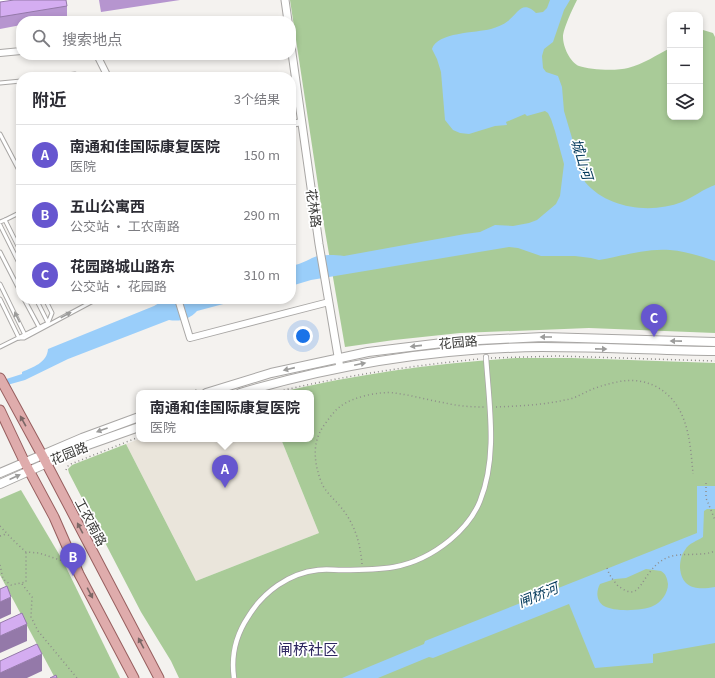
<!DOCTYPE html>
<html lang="zh">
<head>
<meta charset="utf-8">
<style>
	:root { --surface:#fff; --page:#f2f2f3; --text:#2b2b33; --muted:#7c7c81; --line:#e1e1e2; --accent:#6656cf }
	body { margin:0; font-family:Georgia,"Noto Sans SC",serif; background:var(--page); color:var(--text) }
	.controls { position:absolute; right:12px; top:12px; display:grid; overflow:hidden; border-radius:8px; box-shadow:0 2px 6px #0003 }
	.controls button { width:36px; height:36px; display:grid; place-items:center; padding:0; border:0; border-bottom:1px solid var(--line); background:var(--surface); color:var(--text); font:20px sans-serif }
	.you { position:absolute; left:303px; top:336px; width:14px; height:14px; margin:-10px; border:3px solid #fff; border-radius:50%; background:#1a73e8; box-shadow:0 0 0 6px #1a73e833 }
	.badge { display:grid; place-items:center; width:26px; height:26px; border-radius:50%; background:var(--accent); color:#fff; font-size:13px; font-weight:700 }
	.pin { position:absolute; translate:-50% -33px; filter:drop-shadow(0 1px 2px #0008) }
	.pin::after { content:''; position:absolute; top:21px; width:14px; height:12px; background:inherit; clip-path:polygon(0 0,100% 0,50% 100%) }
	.popup { position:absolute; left:136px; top:390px; width:178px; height:52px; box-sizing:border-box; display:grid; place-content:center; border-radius:8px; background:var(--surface); filter:drop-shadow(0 1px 3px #0005); font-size:13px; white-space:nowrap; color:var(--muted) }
	.popup b { font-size:15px; color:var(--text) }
	.popup::after { content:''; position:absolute; left:50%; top:100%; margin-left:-8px; border:8px solid transparent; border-top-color:var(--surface) }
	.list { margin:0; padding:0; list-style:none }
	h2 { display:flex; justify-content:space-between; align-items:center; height:52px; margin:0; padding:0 16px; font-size:17px }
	h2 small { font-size:13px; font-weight:400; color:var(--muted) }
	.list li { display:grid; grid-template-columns:26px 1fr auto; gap:12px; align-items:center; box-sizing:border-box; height:60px; padding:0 16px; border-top:1px solid var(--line) }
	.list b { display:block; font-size:15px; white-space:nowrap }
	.list p { margin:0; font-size:13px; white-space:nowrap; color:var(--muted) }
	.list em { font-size:13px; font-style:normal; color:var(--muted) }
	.icon { flex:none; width:22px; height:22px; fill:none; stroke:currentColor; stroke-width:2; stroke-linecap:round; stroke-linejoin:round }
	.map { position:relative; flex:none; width:715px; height:678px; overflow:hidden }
	.search { position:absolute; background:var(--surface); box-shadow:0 2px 6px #0003; left:16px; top:16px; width:280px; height:44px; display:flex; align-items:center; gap:10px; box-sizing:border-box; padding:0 14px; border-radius:16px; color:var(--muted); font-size:15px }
	.panel { position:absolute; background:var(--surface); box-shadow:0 2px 6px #0003; left:16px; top:72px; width:280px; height:232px; border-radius:16px }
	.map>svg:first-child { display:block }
	.built { fill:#eae5db }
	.green { fill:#a9cb98 }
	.water { fill:#9acefa; fill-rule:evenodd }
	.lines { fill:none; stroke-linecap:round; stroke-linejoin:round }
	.service-casing { stroke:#a9a7a5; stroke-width:5 }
	.pedestrian-casing { stroke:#a9a7a5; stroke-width:6 }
	.minor-casing { stroke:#a9a7a5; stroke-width:8 }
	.tertiary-casing { stroke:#a9a7a5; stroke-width:9 }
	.secondary-casing { stroke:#a9a7a5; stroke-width:10 }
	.primary-casing { stroke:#975f5f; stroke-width:11 }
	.path { stroke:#8e8d8a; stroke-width:1.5; stroke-dasharray:1 3; stroke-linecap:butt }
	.service { stroke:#fff; stroke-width:3 }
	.pedestrian { stroke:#fff; stroke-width:4.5 }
	.minor { stroke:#fff; stroke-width:6 }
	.tertiary { stroke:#fff; stroke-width:7 }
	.secondary { stroke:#fff; stroke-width:8 }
	.primary { stroke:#dfacac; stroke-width:9 }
	.wall { fill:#b695cf }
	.shaded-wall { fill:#9479a9 }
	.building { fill:#d4adf1; stroke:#9479a9 }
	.oneway { fill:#9c9c9b }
	.oneway2 { fill:#7b6766 }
	.labels { text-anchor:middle; stroke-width:3.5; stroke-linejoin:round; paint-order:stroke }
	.street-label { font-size:13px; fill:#393937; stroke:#fff }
	.water-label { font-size:14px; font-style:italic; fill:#03395b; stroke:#fff }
	.quarter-label { font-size:15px; fill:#2d2660; stroke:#fff }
</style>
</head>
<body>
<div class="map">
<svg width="715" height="678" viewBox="0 0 715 678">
	<rect width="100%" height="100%" fill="#f4f2ef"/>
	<path class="built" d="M139 439H281L319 533 196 581 126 444Z"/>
	<g class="green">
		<path d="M290 0H577C573 8 563 29 563 37 563 47 570 62 579 66 590 70 617 71 628 68 643 64 657 55 670 48V117H700V32L703 30 713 33 715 37V333L589 328 460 333 394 340 345 347 324 225Z"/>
		<path d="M517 358H572L715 363V678H179L171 661 141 612 69 473 68 469 72 465 126 444 196 581 319 533 281 439H311V393H277C356 374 436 363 517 358Z"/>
		<path d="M21 490 63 561 120 678H55L0 575V499Z"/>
	</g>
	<g class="water">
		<path d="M550 0H570L564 10 553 42 544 49 542 56 543 68 546 72 558 76 562 87 564 111 585 182C608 209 651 214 682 202 694 197 703 189 715 185V261C700 256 685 251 670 250 647 248 622 256 599 260L591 258 575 256H541L518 248 509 247 311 280 291 286V266C300 264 304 262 312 258 321 254 334 255 344 256L465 234 480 232 495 225 513 226 529 223 537 220 556 204 560 196 564 164 555 131 551 119 548 113 545 111 527 116 525 114 506 122 507 125 495 126 469 134 460 133 453 130 445 120 441 72 437 59 432 49C437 32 476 33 491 29 497 27 503 25 508 21 519 12 522 0 536 13L543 12 547 8Z"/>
		<path d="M166 299H242L197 311C190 319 180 322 169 320L68 359 25 380 0 387V381L22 374V372C33 367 47 363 48 349L154 306Z"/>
		<path d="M697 486H715V509H707L704 511 703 537C697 541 689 543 685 550 681 555 680 562 680 568 682 589 697 590 715 587V643L653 654V663L595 668 569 604 433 658 429 657 378 678H342L424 644 425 641 697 533ZM646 569 661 571C666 574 667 578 668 584 668 593 661 603 653 606 643 611 614 612 604 606 596 601 596 591 600 584L615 579 626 578Z"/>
	</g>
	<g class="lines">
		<g class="service-casing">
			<g id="service">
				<path d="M52 77 75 74 77 77"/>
				<path d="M0 83 21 81"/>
				<path d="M0 134 21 174"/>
				<path d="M5 220 21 252"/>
				<path d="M0 222 5 220 21 212"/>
				<path d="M0 225 21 267"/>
				<path d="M0 252 21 293"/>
				<path d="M0 284 25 335"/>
				<path d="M0 299 19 338"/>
				<path d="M24 299 39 327"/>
				<path d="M36 299 48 323"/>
				<path d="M19 338H24L97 299"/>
				<path d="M0 347 48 323 52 313 45 299"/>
			</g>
		</g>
		<g class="pedestrian-casing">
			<path id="pedestrian" d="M234 678C231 657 236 635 248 617 263 592 289 573 318 570 326 569 334 570 342 570 359 570 377 570 394 567 416 563 433 554 450 540 462 530 474 516 480 501 498 456 489 405 486 357"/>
		</g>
		<g class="minor-casing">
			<g id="minor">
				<path d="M0 53 21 51"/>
				<path d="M97 55 108 77"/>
				<path d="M291 124 302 122"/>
				<path d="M178 299 190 338 329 302"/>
			</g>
		</g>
		<g class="tertiary-casing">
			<g id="tertiary">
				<path d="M285 0 288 21"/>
				<path d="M0 2 13 0"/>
				<path d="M291 46 319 244 340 368"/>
			</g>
		</g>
		<g class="secondary-casing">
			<g id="secondary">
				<path d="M206 393 271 373 368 352 459 341 543 337 715 342"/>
				<path d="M240 393C338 364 440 348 542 347 600 347 657 350 715 351"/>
				<path d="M0 473 82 438 139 417"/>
				<path d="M0 484 85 446 139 427"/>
			</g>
		</g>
		<g class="primary-casing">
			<g id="primary">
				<path d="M0 378 42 455 159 678"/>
				<path d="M0 410 25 463 54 517 79 574 134 678"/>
			</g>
		</g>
		<g class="path">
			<path d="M491 358 557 356 715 361"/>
			<path d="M188 393 199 389"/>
			<path d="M272 393C341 376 409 366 479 359"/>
			<path d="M496 407C519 406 543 405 565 400 573 399 580 395 588 391 597 387 607 384 617 382 630 379 642 380 655 386 688 403 690 440 693 474"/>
			<path d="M66 470 68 466 71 464 139 437"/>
			<path d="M706 483V498L715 520"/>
			<path d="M0 526 15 542 26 552 39 553 63 561"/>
			<path d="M0 536 6 534"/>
			<path d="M362 564C360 541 354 522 339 505 333 498 326 492 322 484 314 464 311 442 325 424 330 417 335 410 341 406 352 397 381 391 394 393 411 395 428 400 445 403 458 406 471 407 484 407"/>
			<path d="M0 565 3 579 11 585 26 582V552"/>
			<path d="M607 568C609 575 613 580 618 586 623 589 629 594 635 591 638 589 641 585 643 582 650 571 657 561 669 557 684 552 701 557 715 551"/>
			<path d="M22 584 32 597 31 617 38 631 77 678"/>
		</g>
		<use href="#service" class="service"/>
		<use href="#pedestrian" class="pedestrian"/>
		<use href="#minor" class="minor"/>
		<use href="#tertiary" class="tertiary"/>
		<use href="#secondary" class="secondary"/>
		<use href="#primary" class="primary"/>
	</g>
	<g class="wall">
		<path d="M99 0H180L101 12Z"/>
		<path d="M0 2 67 6V18L48 21H21V25L0 29Z"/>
	</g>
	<g class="shaded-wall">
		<path d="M11 597V614L0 619V602Z"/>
		<path d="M27 624V641L0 653V636Z"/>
		<path d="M42 654V671L27 678H0V673Z"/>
	</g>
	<g class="building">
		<path d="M14 0H66L67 6 0 17V2Z"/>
		<path d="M7 586 11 597 0 602V589Z"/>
		<path d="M22 613 27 624 0 636V623Z"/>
		<path d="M37 644 42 654 0 673V661Z"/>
		<path d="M56 675 57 678H50Z"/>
	</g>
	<defs><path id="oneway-solid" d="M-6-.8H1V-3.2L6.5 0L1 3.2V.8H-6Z"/></defs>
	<g class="oneway">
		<use href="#oneway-solid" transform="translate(66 315) rotate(-28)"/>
		<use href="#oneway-solid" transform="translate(17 317) rotate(-116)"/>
		<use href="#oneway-solid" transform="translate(546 337) rotate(-180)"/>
		<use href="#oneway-solid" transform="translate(676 341) rotate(-179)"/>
		<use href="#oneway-solid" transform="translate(416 346) rotate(174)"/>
		<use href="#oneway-solid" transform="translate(601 349) rotate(1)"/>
		<use href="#oneway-solid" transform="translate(360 364) rotate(-12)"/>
		<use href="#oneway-solid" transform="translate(289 369) rotate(167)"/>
		<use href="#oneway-solid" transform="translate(102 430) rotate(160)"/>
		<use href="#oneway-solid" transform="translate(15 477) rotate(-24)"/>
	</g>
	<g class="oneway2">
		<use href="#oneway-solid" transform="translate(23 421) rotate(-119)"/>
		<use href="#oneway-solid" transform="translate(80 528) rotate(-118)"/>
		<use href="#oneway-solid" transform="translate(90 593) rotate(62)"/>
		<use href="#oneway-solid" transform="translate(141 643) rotate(-118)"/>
	</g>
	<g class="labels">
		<g class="street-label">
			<text transform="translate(314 208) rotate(82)" y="5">花林路</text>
			<text transform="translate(458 342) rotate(-5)" y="5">花园路</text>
			<text transform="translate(69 453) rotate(-22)" y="5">花园路</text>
			<text transform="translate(91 522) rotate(62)" y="5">工农南路</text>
		</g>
		<g class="water-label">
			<text transform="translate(582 159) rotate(73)" y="5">城山河</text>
			<text transform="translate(538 595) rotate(-22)" y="5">闸桥河</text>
		</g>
		<g class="quarter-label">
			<text x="308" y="655">闸桥社区</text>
		</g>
	</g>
</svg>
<div class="controls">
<button>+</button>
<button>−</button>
<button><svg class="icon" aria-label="layers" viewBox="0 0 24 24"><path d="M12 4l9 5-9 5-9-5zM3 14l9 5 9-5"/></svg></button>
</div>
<div class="you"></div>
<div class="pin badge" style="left:225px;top:488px">A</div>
<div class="popup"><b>南通和佳国际康复医院</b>医院</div>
<div class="pin badge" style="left:73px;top:576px">B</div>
<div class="pin badge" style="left:654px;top:337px">C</div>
<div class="search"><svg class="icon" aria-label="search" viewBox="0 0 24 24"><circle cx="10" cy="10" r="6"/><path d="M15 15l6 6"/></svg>搜索地点</div>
<section class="panel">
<h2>附近<small>3个结果</small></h2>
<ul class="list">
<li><span class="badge">A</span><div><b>南通和佳国际康复医院</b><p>医院</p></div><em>150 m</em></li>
<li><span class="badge">B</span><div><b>五山公寓西</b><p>公交站 · 工农南路</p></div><em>290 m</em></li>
<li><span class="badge">C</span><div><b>花园路城山路东</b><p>公交站 · 花园路</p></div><em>310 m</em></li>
</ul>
</section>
</div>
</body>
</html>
